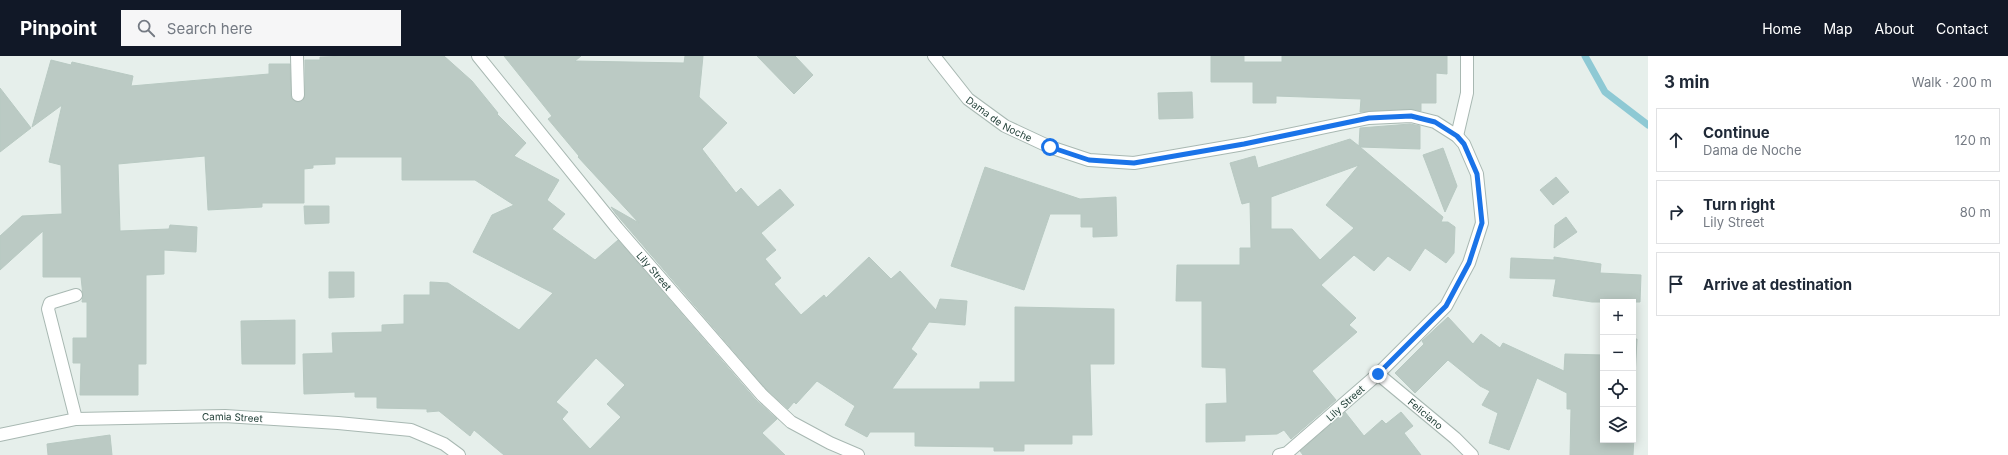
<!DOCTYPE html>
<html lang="en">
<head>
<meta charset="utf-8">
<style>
	:root { --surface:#fff; --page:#f6f6f7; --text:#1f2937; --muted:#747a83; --line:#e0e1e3; --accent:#111827 }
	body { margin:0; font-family:Inter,sans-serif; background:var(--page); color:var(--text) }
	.controls { position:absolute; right:12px; bottom:12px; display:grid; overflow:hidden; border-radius:0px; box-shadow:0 2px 10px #0003 }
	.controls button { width:36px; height:36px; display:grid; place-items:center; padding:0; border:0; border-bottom:1px solid var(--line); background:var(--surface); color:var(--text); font:20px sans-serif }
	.stop { position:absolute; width:12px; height:12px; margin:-9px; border:3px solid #1a73e8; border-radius:50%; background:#fff }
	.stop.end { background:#1a73e8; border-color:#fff; box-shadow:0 1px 4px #0008 }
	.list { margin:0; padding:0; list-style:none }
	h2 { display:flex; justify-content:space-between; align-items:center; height:52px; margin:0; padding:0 16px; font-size:17px }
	h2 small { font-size:13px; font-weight:400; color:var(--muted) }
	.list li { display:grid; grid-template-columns:26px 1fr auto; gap:12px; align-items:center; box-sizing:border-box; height:64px; margin:0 8px 8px; padding:0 8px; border:1px solid var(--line); border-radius:0px }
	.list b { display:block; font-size:15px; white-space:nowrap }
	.list p { margin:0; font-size:13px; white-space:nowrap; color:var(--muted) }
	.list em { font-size:13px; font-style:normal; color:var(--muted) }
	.icon { flex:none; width:22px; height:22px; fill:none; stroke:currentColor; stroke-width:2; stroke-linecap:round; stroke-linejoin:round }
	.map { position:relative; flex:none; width:1648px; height:399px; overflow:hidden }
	header { display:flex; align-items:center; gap:24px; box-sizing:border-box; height:56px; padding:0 20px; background:var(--accent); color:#fff }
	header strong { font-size:19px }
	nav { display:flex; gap:22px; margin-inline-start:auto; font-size:14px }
	.search { width:280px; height:36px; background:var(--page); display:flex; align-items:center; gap:10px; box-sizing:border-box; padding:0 14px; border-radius:0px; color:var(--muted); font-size:15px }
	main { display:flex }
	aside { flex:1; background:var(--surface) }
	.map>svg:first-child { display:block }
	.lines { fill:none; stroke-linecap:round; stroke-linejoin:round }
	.stream { stroke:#8ec9d4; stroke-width:7 }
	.building { fill:#bbcac4; stroke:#b8c9c2; fill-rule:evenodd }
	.lane-casing { stroke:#a8b8b2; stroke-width:14 }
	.street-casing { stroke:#a8b8b2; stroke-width:14 }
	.lane { stroke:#fff; stroke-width:12 }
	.street { stroke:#fff; stroke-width:12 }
	.route { stroke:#1a73e8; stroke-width:5 }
	.labels { text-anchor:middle; stroke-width:3.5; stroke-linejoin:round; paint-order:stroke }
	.street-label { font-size:10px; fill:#24423a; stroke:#f7fbf9 }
</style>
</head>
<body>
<header>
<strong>Pinpoint</strong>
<div class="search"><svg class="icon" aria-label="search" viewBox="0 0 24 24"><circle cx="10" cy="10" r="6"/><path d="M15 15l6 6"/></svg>Search here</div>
<nav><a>Home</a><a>Map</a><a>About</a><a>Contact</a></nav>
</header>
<main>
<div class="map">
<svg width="1648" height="399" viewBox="0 0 1648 399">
	<rect width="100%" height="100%" fill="#e6efeb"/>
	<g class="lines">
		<path class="stream" d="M1585 0 1605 36 1648 69"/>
	</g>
	<g class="building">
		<path d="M349 0H444L472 25 498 57 497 58 526 87 514 100 559 124 547 144 565 158 552 173 595 204 618 184 756 344 777 363 762 377 785 399H504L474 374 470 380 439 355 427 356V353L377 352V341H355V336L304 338 303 298 333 297 332 277 382 276V269L404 268V239H430V226L448 227 519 274 553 237 473 196 492 159 514 149 475 124H402V101H335V108L313 109V112L304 113V147H262V151L208 154 205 100 118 108 120 175 169 173 170 169 197 171 196 196 164 194V218L146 219V308H138V339H80L81 307H73V282H87V246H82L83 240 81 221H43V175L0 214V180L22 160 62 158 61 109 49 106 62 49 32 71 51 4 71 9 72 6 133 20 131 30 269 18V8H290L291 40 294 45 298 46 302 45 305 39V4H320V1ZM596 302 625 329 607 348 621 361 590 393 562 363 568 356 556 346Z"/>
		<path d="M504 0H581L575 5 684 7 685 0H703L699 41 727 67 702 93 736 137 741 132 758 151 780 133 794 149 761 177 776 194 765 203 781 222 774 228 801 259 824 239 826 242 869 201 891 223 900 215 936 254 940 243 967 245 965 269 929 266 911 293 917 298 892 333H980V326H1015V251L1114 253V308H1090L1092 379H1072V388H1024V395H994V391L915 390V376H870L867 381 845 369 855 350 817 325 796 348 794 346 788 353 767 334 616 158 611 151 639 167 578 101 579 100 548 63 552 60Z"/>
		<path d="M757 0H795L813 19 794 38Z"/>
		<path d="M1211 0H1244V6H1282V0H1447V18L1436 17V47H1421V55L1411 53 1360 56 1361 43 1276 40V47H1253V26H1211Z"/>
		<path d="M0 32 31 72 0 96Z"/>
		<path d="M1192 36 1193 62 1159 63 1158 37Z"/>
		<path d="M1410 68 1420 70V93L1360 91 1443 161 1441 166H1448L1455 171 1454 197 1446 207 1425 192 1410 215 1388 200 1374 215 1354 199 1321 229 1356 262 1349 269 1357 276 1312 315 1336 344 1291 383 1284 374 1277 378 1245 379V385L1206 386V348L1227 347 1226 312 1202 311V245H1176L1177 209H1240V192H1251L1250 146 1242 148 1230 107 1255 100 1258 112 1350 83 1359 90 1360 72ZM1359 109 1326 149 1354 172 1320 204 1292 173H1271V141Z"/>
		<path d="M1443 92 1457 130 1445 156 1423 99Z"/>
		<path d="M985 111 1080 143 1116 141 1117 180 1093 181V171H1081V158H1050L1024 234 951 210Z"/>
		<path d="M1556 121 1569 136 1553 149 1540 134Z"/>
		<path d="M304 150H329V167L305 168Z"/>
		<path d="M1566 161 1577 176 1554 192 1555 169Z"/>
		<path d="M1554 201 1601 208 1600 217 1641 219 1640 246H1592L1553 240 1556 223 1510 222 1511 202 1554 204Z"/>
		<path d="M329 216H354V241L329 242Z"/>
		<path d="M1448 261 1473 288 1481 278 1500 292 1503 287 1564 315 1565 298 1603 299V384H1633L1634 381 1633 399H1570L1571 353H1567V337L1537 322 1509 394 1489 387 1498 357 1482 349 1490 335 1480 330 1448 304 1415 337 1395 317 1424 288 1422 285Z"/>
		<path d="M295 264V308H242L241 265Z"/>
		<path d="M1633 283H1637L1633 358Z"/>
		<path d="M1345 356 1364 380 1382 364 1386 368 1401 356 1413 370 1404 377 1421 399H1303L1300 395Z"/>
		<path d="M110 379 112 399H48L47 388Z"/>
	</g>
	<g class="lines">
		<g class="lane-casing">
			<g id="lane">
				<path d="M297 0 298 39"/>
				<path d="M76 239 50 247 48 253 76 363"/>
			</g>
		</g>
		<g class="street-casing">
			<g id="street">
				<path id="s1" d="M478 0 617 172 762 339 791 366 830 387 858 399"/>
				<path id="s2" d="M934 0 968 43 1005 70 1050 91 1089 104 1134 107 1244 88 1369 62 1411 60 1435 66 1457 80 1464 88 1477 118 1482 167 1469 207 1446 250 1378 318 1287 397 1279 399"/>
				<path d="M1457 80 1467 37V0"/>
				<path id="s3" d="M1378 318 1455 382 1472 399"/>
				<path id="s4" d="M0 379 76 363 225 360 338 367 411 374 444 388 459 399"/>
			</g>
		</g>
		<use href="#lane" class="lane"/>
		<use href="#street" class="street"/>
	</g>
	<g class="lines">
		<path class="route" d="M1050 91 1089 104 1134 107 1244 88 1369 62 1411 60 1435 66 1457 80 1464 88 1477 118 1482 167 1469 207 1446 250 1378 318"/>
	</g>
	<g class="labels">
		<g class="street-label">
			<text dy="4" stroke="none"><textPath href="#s2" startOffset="92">Dama de Noche</textPath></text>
			<text dy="4" stroke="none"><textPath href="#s1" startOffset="278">Lily Street</textPath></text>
			<text transform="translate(1345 347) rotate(-42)" y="4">Lily Street</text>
			<text dy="4" stroke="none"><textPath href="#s3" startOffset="62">Feliciano</textPath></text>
			<text dy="4" stroke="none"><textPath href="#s4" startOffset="234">Camia Street</textPath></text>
		</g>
	</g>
</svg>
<div class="controls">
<button>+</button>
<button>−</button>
<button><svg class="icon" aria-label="locate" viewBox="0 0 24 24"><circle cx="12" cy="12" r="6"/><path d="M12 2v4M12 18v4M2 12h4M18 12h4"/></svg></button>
<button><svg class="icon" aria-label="layers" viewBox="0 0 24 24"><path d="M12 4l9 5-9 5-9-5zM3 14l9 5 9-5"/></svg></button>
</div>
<div class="stop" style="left:1050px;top:91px"></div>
<div class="stop end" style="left:1378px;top:318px"></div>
</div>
<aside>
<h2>3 min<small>Walk · 200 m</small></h2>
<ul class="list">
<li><svg class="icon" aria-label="ahead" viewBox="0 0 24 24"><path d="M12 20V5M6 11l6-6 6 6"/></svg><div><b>Continue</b><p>Dama de Noche</p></div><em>120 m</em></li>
<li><svg class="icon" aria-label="right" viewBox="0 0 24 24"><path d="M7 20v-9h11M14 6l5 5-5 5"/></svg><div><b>Turn right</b><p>Lily Street</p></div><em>80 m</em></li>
<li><svg class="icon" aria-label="arrive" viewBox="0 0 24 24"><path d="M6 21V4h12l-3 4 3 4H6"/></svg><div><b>Arrive at destination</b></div></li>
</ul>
</aside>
</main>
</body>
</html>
